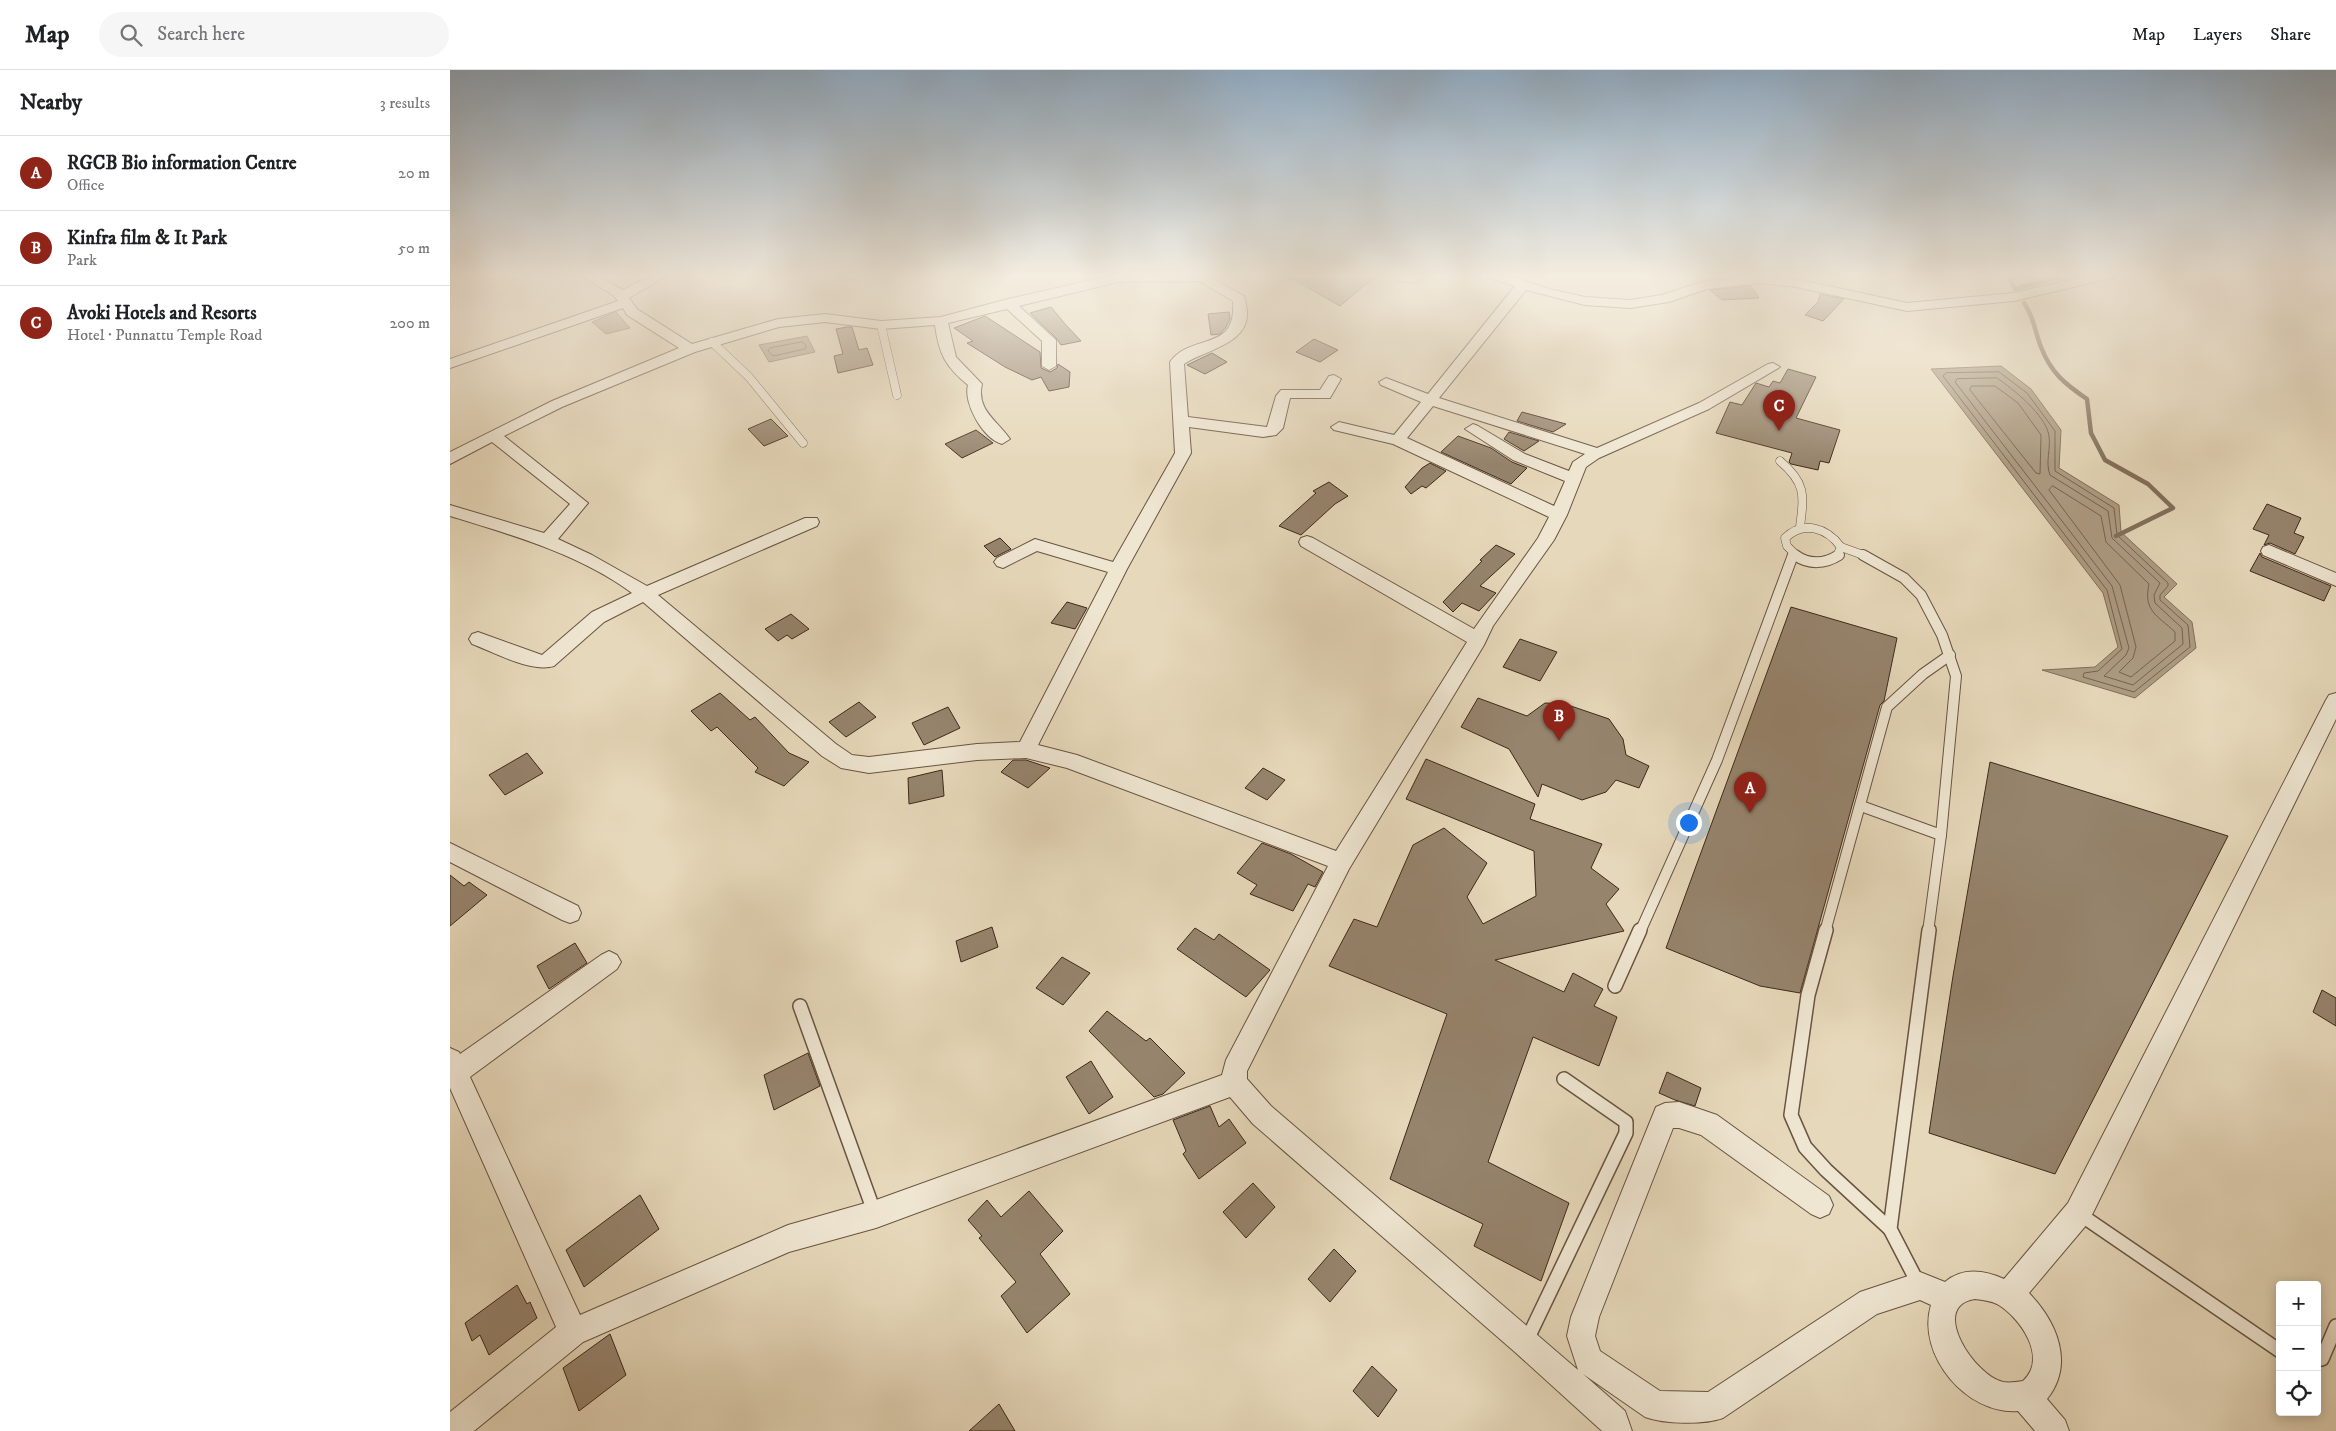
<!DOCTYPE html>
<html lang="en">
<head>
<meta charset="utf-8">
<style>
	:root { --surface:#fff; --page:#f6f6f6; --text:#202124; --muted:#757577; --line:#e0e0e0; --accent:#8f2418 }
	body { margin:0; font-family:"IM FELL DW Pica",serif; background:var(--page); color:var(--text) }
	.controls { position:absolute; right:15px; bottom:15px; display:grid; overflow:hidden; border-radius:5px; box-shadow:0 2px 12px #0003 }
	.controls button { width:45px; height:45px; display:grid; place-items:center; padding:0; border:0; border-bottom:1px solid var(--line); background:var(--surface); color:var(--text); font:25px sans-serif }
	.you { position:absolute; left:1238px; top:752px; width:18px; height:18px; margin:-12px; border:4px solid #fff; border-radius:50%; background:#1a73e8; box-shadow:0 0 0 8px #1a73e833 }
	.badge { display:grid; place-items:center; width:32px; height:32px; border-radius:50%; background:var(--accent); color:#fff; font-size:16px; font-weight:700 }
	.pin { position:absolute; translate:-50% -41px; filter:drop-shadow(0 1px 2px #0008) }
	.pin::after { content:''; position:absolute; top:26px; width:18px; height:15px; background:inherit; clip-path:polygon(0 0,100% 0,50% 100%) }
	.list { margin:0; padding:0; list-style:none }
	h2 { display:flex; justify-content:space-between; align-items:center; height:65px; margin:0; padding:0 20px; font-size:21px }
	h2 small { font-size:16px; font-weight:400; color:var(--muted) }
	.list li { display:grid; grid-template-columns:32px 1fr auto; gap:15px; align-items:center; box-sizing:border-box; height:75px; padding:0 20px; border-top:1px solid var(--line) }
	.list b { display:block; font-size:19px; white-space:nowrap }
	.list p { margin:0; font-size:16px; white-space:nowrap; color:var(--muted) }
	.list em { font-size:16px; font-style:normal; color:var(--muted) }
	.icon { flex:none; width:28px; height:28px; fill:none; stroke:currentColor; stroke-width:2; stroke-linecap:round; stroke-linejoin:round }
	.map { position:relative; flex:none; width:1886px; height:1361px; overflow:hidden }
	header { display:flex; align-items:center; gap:30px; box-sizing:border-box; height:70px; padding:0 25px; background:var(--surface); border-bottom:1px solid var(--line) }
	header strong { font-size:24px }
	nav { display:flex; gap:28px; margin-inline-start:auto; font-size:18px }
	.search { width:350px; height:45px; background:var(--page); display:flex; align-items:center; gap:12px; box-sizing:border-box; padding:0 18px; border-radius:28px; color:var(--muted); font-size:19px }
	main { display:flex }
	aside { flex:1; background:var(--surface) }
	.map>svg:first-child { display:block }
	.water { fill:#ad9c83; stroke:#816e59 }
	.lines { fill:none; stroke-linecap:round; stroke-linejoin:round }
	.shore { stroke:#76624e; stroke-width:1 }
	.stream { stroke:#816e59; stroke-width:4.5 }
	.building { fill:#96846d; stroke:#3f2819 }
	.lane-far2-casing { stroke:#695441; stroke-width:9 }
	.lane-far1-casing { stroke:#695441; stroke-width:12 }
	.lane-casing { stroke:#695441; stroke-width:16 }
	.street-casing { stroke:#695441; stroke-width:2 }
	.lane-far2 { stroke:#efe6d2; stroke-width:8 }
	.lane-far1 { stroke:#efe6d2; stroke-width:10 }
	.lane { stroke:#efe6d2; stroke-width:13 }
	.street { fill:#efe6d2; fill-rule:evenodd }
</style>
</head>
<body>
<header>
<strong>Map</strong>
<div class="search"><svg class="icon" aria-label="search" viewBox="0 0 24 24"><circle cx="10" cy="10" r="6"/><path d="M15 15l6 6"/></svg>Search here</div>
<nav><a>Map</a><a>Layers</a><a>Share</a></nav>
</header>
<main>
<aside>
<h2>Nearby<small>3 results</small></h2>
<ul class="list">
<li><span class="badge">A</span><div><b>RGCB Bio information Centre</b><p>Office</p></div><em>20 m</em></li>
<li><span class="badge">B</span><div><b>Kinfra film &amp; It Park</b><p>Park</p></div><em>50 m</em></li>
<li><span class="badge">C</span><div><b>Avoki Hotels and Resorts</b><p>Hotel · Punnattu Temple Road</p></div><em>200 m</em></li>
</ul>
</aside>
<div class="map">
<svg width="1886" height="1361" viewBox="0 0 1886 1361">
	<rect width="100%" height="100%" fill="#e6d8ba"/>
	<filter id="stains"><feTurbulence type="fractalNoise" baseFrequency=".004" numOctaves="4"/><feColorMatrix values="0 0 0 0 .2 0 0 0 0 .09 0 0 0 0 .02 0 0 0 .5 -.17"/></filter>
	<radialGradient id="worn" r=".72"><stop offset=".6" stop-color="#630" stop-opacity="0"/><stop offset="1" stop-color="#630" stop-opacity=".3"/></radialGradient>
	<g class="water">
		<path d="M166 242 180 258 156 264 142 252Z"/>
		<path d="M357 266 365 282 319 292 309 275Z"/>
		<path d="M1551 296 1581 319 1611 360 1609 398 1669 435 1671 462 1727 514 1714 527 1742 552 1746 578 1685 628 1592 600 1645 597 1668 577 1653 523 1481 299Z"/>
	</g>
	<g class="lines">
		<g class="shore">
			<path d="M353 272 356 276 355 279 323 286 318 281 320 278Z"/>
			<path d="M1549 302 1577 323 1605 361V401L1664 438 1667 465 1718 513V516L1710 525V530L1738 555 1740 577 1684 622 1633 607 1634 603 1648 601 1672 579 1657 520 1493 306 1496 303Z"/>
			<path d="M1547 308C1563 319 1596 345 1599 366 1601 379 1595 392 1600 405L1658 441 1662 468 1710 513 1704 525 1705 533 1732 558 1733 574 1683 615 1654 606 1676 585 1679 578 1662 516 1505 312 1507 309Z"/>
			<path d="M1522 316H1545L1568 333 1591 365 1590 404 1586 403 1520 320Z"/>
			<path d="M1603 416 1651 446 1656 472 1699 514C1693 541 1707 545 1725 562V571L1681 607 1669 602 1683 588 1686 577 1670 515 1599 420Z"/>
		</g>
		<g class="stream">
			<path d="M1557 204 1565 219 1619 204"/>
			<path d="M1574 233C1584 247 1585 262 1591 277 1601 303 1615 314 1637 329L1641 363 1655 390 1698 414 1723 438 1666 466"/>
		</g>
	</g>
	<g class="building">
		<path d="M834 204H928L890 236Z"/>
		<path d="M1301 216 1309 228 1272 230 1260 220Z"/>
		<path d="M1370 224 1394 229 1373 251 1355 245 1368 232Z"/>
		<path d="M601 237 615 254 631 271 611 275 607 269 580 243Z"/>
		<path d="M779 242 780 249 776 257 770 264 761 265 758 244Z"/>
		<path d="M535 246 590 282 591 298 600 302 607 298 608 294 620 302 619 317 599 321 591 307 582 310 555 297 517 273 523 271 504 258Z"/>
		<path d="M397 257H402L409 280 417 278 423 295 388 303 384 286 393 284 386 259Z"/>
		<path d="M864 269 888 280 870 292 846 282Z"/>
		<path d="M762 283 777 292 755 304 737 295Z"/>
		<path d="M1338 299 1366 307 1346 348 1390 360 1379 393 1370 391 1368 400 1341 394 1339 392 1342 383 1266 363 1280 332 1292 335 1306 313 1319 317 1323 311 1330 313Z"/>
		<path d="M1072 342 1116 354 1103 362 1067 351Z"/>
		<path d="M321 349 338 366 314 376 298 359Z"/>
		<path d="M526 360 543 373 512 388 495 374Z"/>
		<path d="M1059 362 1089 371 1074 381 1054 369Z"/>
		<path d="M1008 366 1041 378 1062 392 1077 398 1061 414 991 382Z"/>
		<path d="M980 393 996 401 976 418 972 416 961 424 955 417 972 398Z"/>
		<path d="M879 412 898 426 885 434 851 465 829 456 866 423 863 421Z"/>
		<path d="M1817 434 1851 448 1844 463 1854 467 1845 484 1820 473 1814 475 1819 465 1803 459Z"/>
		<path d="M550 468 561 479 545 487 534 476Z"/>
		<path d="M1046 475 1065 484 1030 516 1046 523 1029 541 1012 533 1003 542 993 532 1032 491 1030 490Z"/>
		<path d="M1810 483 1812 487 1881 516 1874 531 1800 501Z"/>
		<path d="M617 532 637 538 625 559 601 553Z"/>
		<path d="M1341 537 1447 568 1434 631 1430 635 1350 923 1310 916 1216 878Z"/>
		<path d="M341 544 359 559 342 569 337 565 328 571 315 559Z"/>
		<path d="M1070 569 1107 582 1090 611 1053 597Z"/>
		<path d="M270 623 300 650 305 647 339 683 359 692 334 716 305 702 308 698 267 657 261 661 241 641Z"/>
		<path d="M1028 628 1077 646 1095 633 1115 634 1159 649 1173 669 1176 685 1199 696 1189 718 1166 710 1156 722 1132 730 1092 714 1088 727 1059 679 1011 657Z"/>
		<path d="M409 632 426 647 396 667 379 652Z"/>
		<path d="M498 637 510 658 474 675 462 653Z"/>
		<path d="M77 683 93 703 55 725 39 705Z"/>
		<path d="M976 689 1085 734 1080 749 1152 774 1141 798 1169 819 1156 834 1174 861 1045 890 1114 922 1123 903 1153 919 1144 936 1167 947 1149 996 1083 967 1038 1092 1119 1133 1091 1211 1024 1176 1033 1154 940 1109 997 944 879 896 904 849 927 857 963 775 994 758 1037 793 1017 827 1033 854 1086 826 1084 781 956 729Z"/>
		<path d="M563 690H576L600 698 578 718 551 702Z"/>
		<path d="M1540 692 1778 766 1605 1104 1479 1063 1503 906Z"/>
		<path d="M813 698 835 710 817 730 795 718Z"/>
		<path d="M492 700 494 726 459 734 458 708Z"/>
		<path d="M812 773 841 784 873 802 865 817 858 814 843 841 800 824 807 815 787 803Z"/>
		<path d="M0 805 14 816 19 812 37 825 0 856Z"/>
		<path d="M542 857 548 877 511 892 506 871Z"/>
		<path d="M745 858 764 870 769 864 820 900 796 927 727 879Z"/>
		<path d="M125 873 137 893 99 919 87 896Z"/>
		<path d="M612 887 640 903 613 935 586 918Z"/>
		<path d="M1872 920 1886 928V956L1863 942Z"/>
		<path d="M657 941 696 971 700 968 735 1003 713 1024 704 1027 639 961Z"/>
		<path d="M358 983 370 1016 324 1040 314 1005Z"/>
		<path d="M641 991 663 1027 639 1044 616 1007Z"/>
		<path d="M1217 1002 1251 1018 1245 1036 1225 1030 1209 1023Z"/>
		<path d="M760 1036 769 1057 779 1049 796 1073 749 1109 733 1084 736 1081 723 1050Z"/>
		<path d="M803 1113 825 1137 796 1168 773 1142Z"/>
		<path d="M579 1121 613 1161 590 1184 620 1224 577 1263 551 1226 566 1212 529 1168 532 1166 518 1150 537 1130 551 1147Z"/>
		<path d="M190 1125 209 1159 134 1217 116 1180Z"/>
		<path d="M884 1179 906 1201 880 1232 858 1209Z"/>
		<path d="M67 1215 77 1234 80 1232 87 1248 39 1285 30 1265 22 1271 15 1253Z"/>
		<path d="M160 1264 176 1305 129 1341 113 1298Z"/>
		<path d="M922 1296 947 1320 928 1347 903 1321Z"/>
		<path d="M549 1334 565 1361H519Z"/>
	</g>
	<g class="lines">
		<g class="lane-far2-casing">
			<g id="lane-far2">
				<path d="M431 255 447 325"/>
				<path d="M262 272 299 307 353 373"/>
				<path d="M1330 391C1356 413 1354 425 1350 457"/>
				<path d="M1391 477 1416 486"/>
				<path d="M1342 486 1343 484"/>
				<path d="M1347 486 1337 476 1335 468C1354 450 1377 458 1391 477"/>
				<path d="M1387 486 1391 477"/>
			</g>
		</g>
		<g class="lane-far1-casing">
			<g id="lane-far1">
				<path d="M1345 485C1359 495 1375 494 1389 485"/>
				<path d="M1413 485 1454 508 1471 525 1492 565 1506 606 1491 765 1478 862"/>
				<path d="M1411 736 1491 765"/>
				<path d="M1190 862 1267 690 1343 485"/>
				<path d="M1375 862 1437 637 1473 604 1500 585"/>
			</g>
		</g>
		<g class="lane-casing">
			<g id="lane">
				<path d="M1376 860 1358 925 1341 1045 1355 1077 1376 1100 1440 1159"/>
				<path d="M1165 916 1190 860"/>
				<path d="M350 936 425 1144"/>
				<path d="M1628 1143 1830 1281"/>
				<path d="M1469 1215 1440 1159 1479 860"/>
				<path d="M1076 1272 1176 1063V1052L1114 1009"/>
				<path d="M1867 1290 1872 1289 1886 1256"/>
			</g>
		</g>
		<g class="street-casing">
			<g id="street">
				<path d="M144 204 173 220 204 204H220L179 228 187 239 242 274 328 249 375 244 431 251 491 247 558 229 668 204H766L762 208 794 226C796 231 796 236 797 241 800 274 755 280 734 294L738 347 817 357 826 326 831 320H870L879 306 884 305 891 309 880 328H840L833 358 826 365 813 367 739 357 741 383 677 499 588 675 627 685 886 781 1017 572 851 476 849 472 851 468 857 466 863 468 1024 559 1088 468 1099 447 943 374 884 360 881 357 889 352 944 365 971 332 931 315 929 312 936 308 978 324 1065 216 1036 207 1035 204H1054L1099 219 1135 227 1180 230 1212 225 1255 211 1311 205 1346 209 1457 233 1564 223 1644 204H1667L1666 207 1564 231 1457 241 1346 217 1311 213 1257 219 1219 232 1180 238 1135 235 1076 220 989 328 1147 378 1249 333 1318 294 1323 293 1330 297 1259 339 1149 388 1136 397 1117 445 1104 470 1043 556 1034 575 899 799 797 1001V1009L821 1036 1128 1300 1117 1266 1121 1247 1206 1037 1215 1033 1229 1032 1267 1045 1379 1126 1383 1135 1379 1144 1370 1148 1361 1144 1251 1065 1229 1058H1223L1149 1247 1145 1266 1150 1281 1210 1321 1258 1322 1410 1222 1470 1202 1495 1212C1512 1197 1535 1200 1554 1209L1618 1133 1876 630 1879 625 1886 623V649L1638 1153 1579 1223C1607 1252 1625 1294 1597 1329L1615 1350 1619 1361H1585L1568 1341C1517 1345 1466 1285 1481 1235L1470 1230 1427 1244 1273 1348C1254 1355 1214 1354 1195 1347L1133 1304 1175 1341 1182 1361H1152L1066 1283 803 1054 780 1027 426 1158 339 1182 133 1272 24 1361H0V1342L106 1257 0 1018V978L9 982 10 984 151 885 159 881 167 885 171 892 167 899 20 1007 130 1245 338 1155 426 1130 772 1005 776 990 878 796 617 698 576 688 527 690 419 703 391 698 372 686 193 532 154 552 104 596C81 603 44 582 22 574L19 569 22 564 28 562 92 585 142 542 182 523C129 484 62 465 0 446V435L94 463 120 434 42 372 0 394V382L102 331 229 278 177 245 173 238 0 298V289L168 231 163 225 130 205ZM749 211 783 231C787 283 742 262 720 292L725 383 663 492 585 469 547 488 544 492 547 496 553 498 587 481 658 502 570 672 527 674 419 687 402 685 386 674 208 525 367 456 369 452 367 448H355L197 516 142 485 108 469 138 433 54 366 112 337 245 282 329 257 375 252 431 259 485 255C489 284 495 296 518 315 513 333 533 369 552 374L560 369C547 350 526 340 532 314L506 287 498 253 557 239 592 271V296L599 300 606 296V270L569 236 668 212ZM983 336 1135 384 1123 392 1119 401 1075 384 1028 356 1023 354 1015 359 1063 390 1115 411 1104 436 957 368ZM1525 1229C1533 1230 1541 1231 1547 1234 1571 1248 1598 1288 1573 1311 1567 1312 1559 1313 1553 1312 1525 1306 1478 1236 1525 1229Z"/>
				<path d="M946 204H974C966 215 959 213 946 210L945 207Z"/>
				<path d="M1819 475 1886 503V516L1813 485 1811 481 1813 477Z"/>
				<path d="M0 773 128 836 131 843 128 850 120 853 112 850 0 792Z"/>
			</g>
		</g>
		<use href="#lane-far2" class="lane-far2"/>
		<use href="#lane-far1" class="lane-far1"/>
		<use href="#lane" class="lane"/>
		<use href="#street" class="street"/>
	</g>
	<linearGradient id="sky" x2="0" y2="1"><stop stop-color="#90aac0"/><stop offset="0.52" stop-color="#f4ede0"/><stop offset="1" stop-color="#f4ede0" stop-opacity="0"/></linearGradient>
	<rect width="1886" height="395" fill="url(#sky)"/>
	<rect width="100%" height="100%" filter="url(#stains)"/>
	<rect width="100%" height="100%" fill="url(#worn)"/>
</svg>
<div class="controls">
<button>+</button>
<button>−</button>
<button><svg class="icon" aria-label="locate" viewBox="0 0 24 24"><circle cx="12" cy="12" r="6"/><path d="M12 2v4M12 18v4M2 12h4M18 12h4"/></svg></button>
</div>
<div class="you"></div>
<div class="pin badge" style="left:1300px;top:743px">A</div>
<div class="pin badge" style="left:1109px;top:671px">B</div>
<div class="pin badge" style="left:1329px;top:361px">C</div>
</div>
</main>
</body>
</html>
